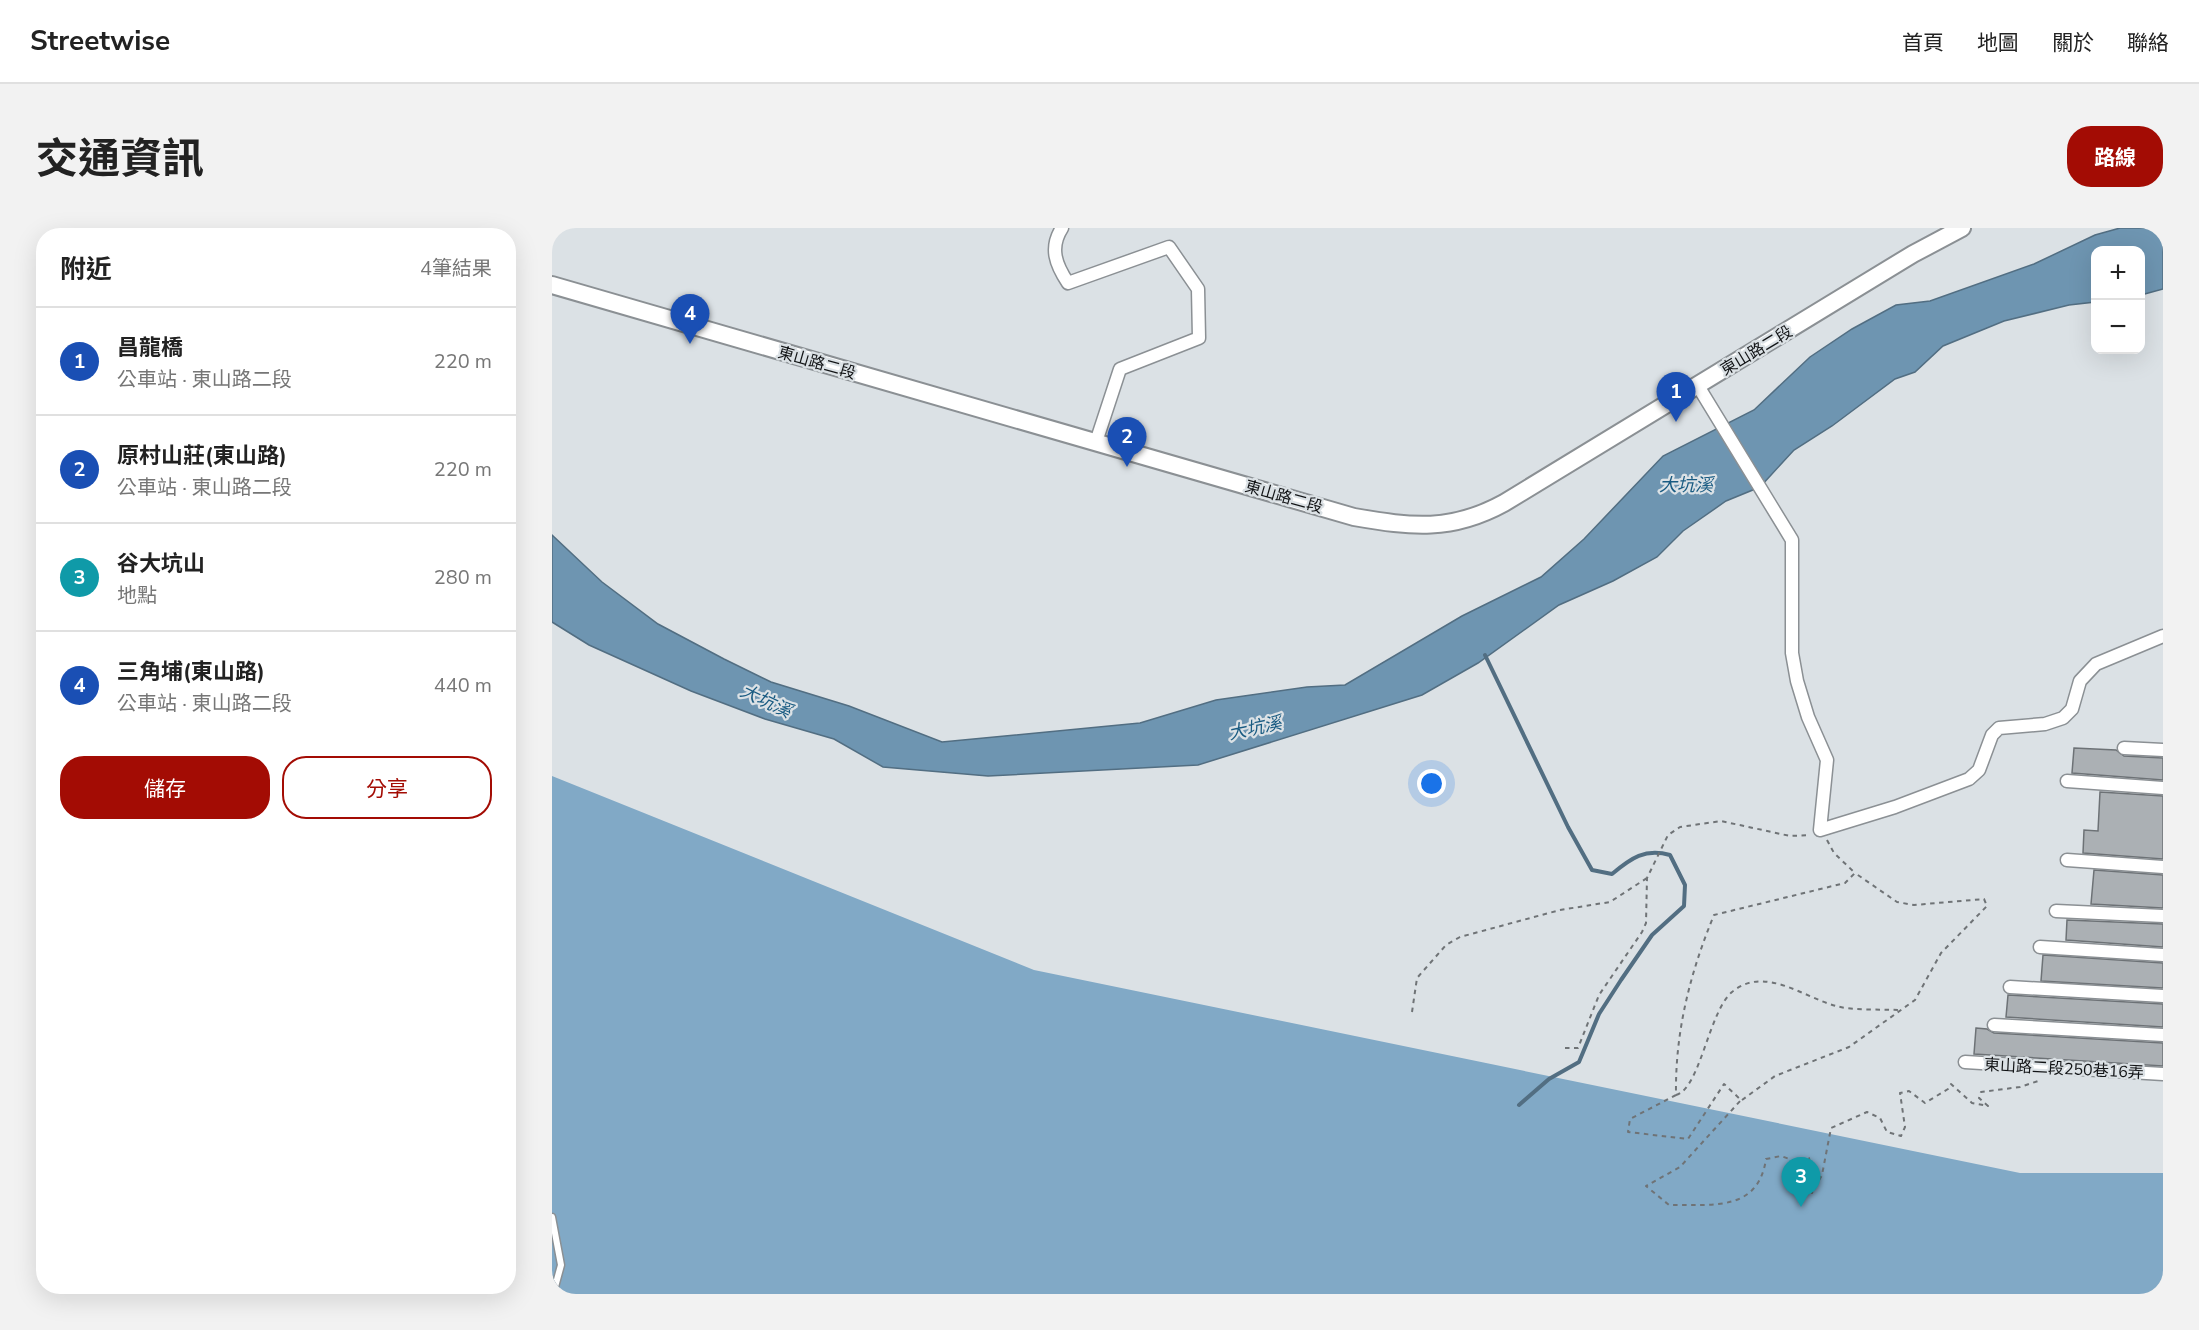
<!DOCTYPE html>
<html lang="zh-TW">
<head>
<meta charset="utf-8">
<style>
	:root { --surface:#fff; --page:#f2f2f2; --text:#222; --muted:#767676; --line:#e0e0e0; --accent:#a30c04 }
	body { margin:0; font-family:"Nunito Sans","Noto Sans TC",sans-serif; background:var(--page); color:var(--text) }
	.controls { position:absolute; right:18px; top:18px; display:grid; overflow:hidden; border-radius:12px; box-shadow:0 6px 24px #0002 }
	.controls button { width:54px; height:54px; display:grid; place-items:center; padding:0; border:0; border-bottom:2px solid var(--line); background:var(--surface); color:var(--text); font:30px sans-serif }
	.you { position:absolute; left:880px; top:556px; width:21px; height:21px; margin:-15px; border:4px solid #fff; border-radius:50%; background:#1a73e8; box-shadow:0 0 0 9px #1a73e833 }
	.badge { display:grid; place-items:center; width:39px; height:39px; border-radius:50%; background:var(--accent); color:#fff; font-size:20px; font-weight:700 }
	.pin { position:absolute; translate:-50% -50px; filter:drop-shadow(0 2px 3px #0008) }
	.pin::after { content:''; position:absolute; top:32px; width:21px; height:18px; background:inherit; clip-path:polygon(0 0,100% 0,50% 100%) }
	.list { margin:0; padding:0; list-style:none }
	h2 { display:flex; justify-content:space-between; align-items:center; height:78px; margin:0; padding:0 24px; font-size:26px }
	h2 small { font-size:20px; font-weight:400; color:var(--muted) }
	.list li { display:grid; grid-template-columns:39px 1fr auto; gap:18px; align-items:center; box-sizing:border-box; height:108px; padding:0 24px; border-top:2px solid var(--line) }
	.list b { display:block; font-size:22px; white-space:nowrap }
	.list p { margin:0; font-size:20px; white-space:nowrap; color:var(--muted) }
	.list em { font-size:20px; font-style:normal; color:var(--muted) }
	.actions { display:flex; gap:12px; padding:18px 24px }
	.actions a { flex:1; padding:14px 0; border:2px solid var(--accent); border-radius:24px; text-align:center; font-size:21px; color:var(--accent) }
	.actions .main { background:var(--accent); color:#fff }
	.map { position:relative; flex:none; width:1611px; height:1066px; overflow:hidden; border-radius:24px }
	header { display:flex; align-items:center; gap:36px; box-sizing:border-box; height:84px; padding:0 30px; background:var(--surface); border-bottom:2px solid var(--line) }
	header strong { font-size:28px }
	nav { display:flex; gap:33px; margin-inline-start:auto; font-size:21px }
	.intro { display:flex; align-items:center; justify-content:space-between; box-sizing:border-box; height:144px; padding:0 36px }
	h1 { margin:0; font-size:42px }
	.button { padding:15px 27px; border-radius:24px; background:var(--accent); color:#fff; font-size:21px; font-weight:700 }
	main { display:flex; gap:36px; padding:0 36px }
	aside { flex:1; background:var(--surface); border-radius:24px; box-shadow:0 6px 24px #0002 }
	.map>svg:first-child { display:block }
	.forest { fill:#81a9c6 }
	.water { fill:#6e95b1; stroke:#526e82; stroke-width:1.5 }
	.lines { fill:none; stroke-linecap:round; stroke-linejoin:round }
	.stream { stroke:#526e82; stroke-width:4 }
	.building { fill:#abb0b4; stroke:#6d7276; stroke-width:1.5 }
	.lane-casing { stroke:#8b9094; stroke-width:9 }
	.street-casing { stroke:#8b9094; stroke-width:15 }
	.secondary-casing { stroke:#8b9094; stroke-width:20 }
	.path { stroke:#6f7376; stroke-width:2; stroke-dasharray:4.5 4.5; stroke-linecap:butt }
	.lane { stroke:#fff; stroke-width:6 }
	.street { stroke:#fff; stroke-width:12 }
	.secondary { stroke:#fff; stroke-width:16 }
	.labels { text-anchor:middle; stroke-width:4.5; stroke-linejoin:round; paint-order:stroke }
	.street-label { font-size:16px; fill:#111315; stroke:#dbe1e5 }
	.water-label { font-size:18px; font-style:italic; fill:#195b82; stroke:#dbe1e5 }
</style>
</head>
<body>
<header>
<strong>Streetwise</strong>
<nav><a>首頁</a><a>地圖</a><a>關於</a><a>聯絡</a></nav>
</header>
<div class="intro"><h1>交通資訊</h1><a class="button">路線</a></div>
<main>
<aside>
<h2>附近<small>4筆結果</small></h2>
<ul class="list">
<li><span class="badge" style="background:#1a4fb4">1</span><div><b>昌龍橋</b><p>公車站 · 東山路二段</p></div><em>220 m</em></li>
<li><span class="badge" style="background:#1a4fb4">2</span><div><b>原村山莊(東山路)</b><p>公車站 · 東山路二段</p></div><em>220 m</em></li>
<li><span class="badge" style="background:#0f9aa8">3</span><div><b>谷大坑山</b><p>地點</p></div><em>280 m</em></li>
<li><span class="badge" style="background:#1a4fb4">4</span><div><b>三角埔(東山路)</b><p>公車站 · 東山路二段</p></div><em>440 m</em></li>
</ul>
<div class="actions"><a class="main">儲存</a><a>分享</a></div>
</aside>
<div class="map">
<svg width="1611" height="1066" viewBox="0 0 1611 1066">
	<rect width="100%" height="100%" fill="#dbe1e5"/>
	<path class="forest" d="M0 548 482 742 1468 945H1611V1066H0Z"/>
	<path class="water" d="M1568 0H1611V61L1589 67 1588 22H1544L1543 74 1517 77 1452 93 1391 118 1363 144 1343 151 1280 198 1242 222 1208 259 1174 273 1131 303 1105 329 1061 353 1007 377 926 435 870 467 646 537 436 548 331 539 282 511 213 491 139 463 37 417 0 394V307L50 354 106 396 172 431 219 454 297 478 390 514 588 495 664 472 755 459 793 457 910 388 989 349 1032 311 1111 228 1202 182 1258 129 1300 101 1344 77 1378 73 1482 36 1543 7Z"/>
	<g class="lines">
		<path class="stream" d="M933 427 1016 599 1040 642 1060 646C1079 630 1093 620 1118 627L1133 657 1132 678 1100 707 1069 752 1047 786 1027 834 997 851 967 877"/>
	</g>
	<g class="building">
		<path d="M1522 520 1564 522 1572 528 1611 530V552L1520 545Z"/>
		<path d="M1548 564 1611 568V631L1531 625 1532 602 1546 603Z"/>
		<path d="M1542 642 1611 647V680L1539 676Z"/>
		<path d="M1515 692 1611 696V719L1514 712Z"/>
		<path d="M1491 727 1611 735V760L1489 753Z"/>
		<path d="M1456 767 1611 776V799L1454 789Z"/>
		<path d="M1424 800 1435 801 1442 805 1611 815V838L1422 826Z"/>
	</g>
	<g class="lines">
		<g class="lane-casing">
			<path id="lane" d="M0 989 9 1037 3 1059 0 1060"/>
		</g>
		<g class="street-casing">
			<g id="street">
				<path d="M510 0C497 20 504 37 516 55L617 19 646 61 647 110 568 141 544 214"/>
				<path d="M1146 158 1240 312V425L1245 453 1256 489 1275 532 1268 602 1343 579 1417 551 1427 542 1440 507 1447 500 1493 496 1511 490 1520 481 1528 453 1544 436 1611 408"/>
				<path d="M1572 520 1611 522"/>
				<path d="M1515 553 1611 560"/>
				<path d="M1515 632 1611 639"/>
				<path d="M1504 683 1611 688"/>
				<path d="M1488 719 1611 727"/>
				<path d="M1458 759 1611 768"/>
				<path d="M1442 797 1611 807"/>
				<path d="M1413 834 1611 846"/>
			</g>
		</g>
		<g class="secondary-casing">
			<path id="secondary" d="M0 57 802 289C860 299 899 304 952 275L1361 26 1410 0"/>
		</g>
		<g class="path">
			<path d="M1275 612 1282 625 1303 645 1293 655 1162 687C1138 745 1123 804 1124 867 1148 861 1157 783 1180 764 1212 737 1251 769 1284 778 1303 783 1327 781 1348 782"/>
			<path d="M860 784 865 750 894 717 908 709 1008 682 1058 674 1095 650"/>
			<path d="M1013 820H1026L1047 767 1090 704 1094 695 1095 650 1116 607 1128 599 1169 593 1238 608 1258 607"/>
			<path d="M1124 867 1078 891 1076 904 1136 911 1172 856 1189 872 1128 939 1094 958 1117 977C1159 976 1206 985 1214 931L1229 928 1246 934 1257 930 1259 940 1253 958 1260 965 1270 947 1279 900 1315 884 1328 890 1335 904 1349 908 1353 899 1348 865 1357 863 1373 875 1396 861 1399 856 1420 875 1436 878 1427 870 1429 864 1468 859 1489 852"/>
			<path d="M1190 872 1223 848 1297 819 1363 772 1389 725 1435 678 1432 671 1362 677 1345 674 1303 645"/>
		</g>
		<use href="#lane" class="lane"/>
		<use href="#street" class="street"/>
		<use href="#secondary" class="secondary"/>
	</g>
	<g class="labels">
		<g class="street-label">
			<text transform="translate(1204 122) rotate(-31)" y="6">東山路二段</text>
			<text transform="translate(265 134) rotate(16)" y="6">東山路二段</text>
			<text transform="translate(732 268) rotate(16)" y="6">東山路二段</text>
			<text transform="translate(1512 840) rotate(3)" y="6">東山路二段250巷16弄</text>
		</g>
		<g class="water-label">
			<text x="1134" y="263">大坑溪</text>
			<text transform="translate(214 473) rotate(25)" y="6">大坑溪</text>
			<text transform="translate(703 500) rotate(-12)" y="6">大坑溪</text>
		</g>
	</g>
</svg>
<div class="controls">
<button>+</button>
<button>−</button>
</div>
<div class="you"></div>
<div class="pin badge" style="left:1124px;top:194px;background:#1a4fb4">1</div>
<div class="pin badge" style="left:575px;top:239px;background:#1a4fb4">2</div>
<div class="pin badge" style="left:1249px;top:979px;background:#0f9aa8">3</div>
<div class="pin badge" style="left:138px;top:116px;background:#1a4fb4">4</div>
</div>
</main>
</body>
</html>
